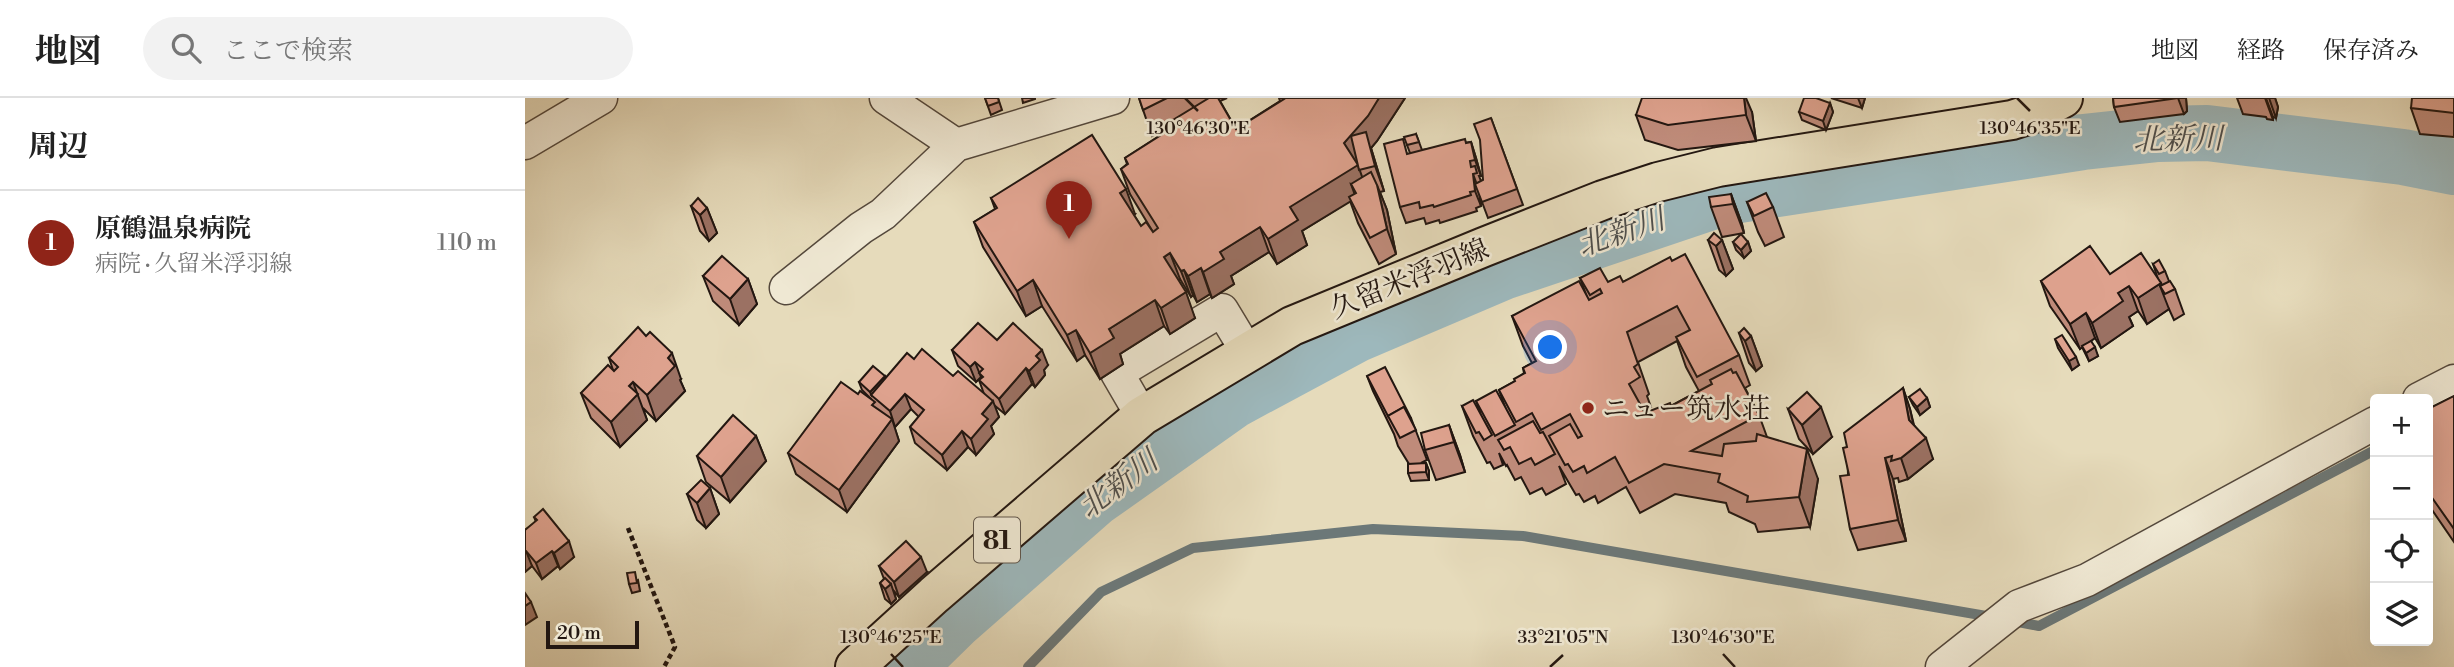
<!DOCTYPE html>
<html lang="ja">
<head>
<meta charset="utf-8">
<style>
	:root { --surface:#fff; --page:#f2f2f2; --text:#222; --muted:#767676; --line:#e0e0e0; --accent:#8f2418 }
	body { margin:0; font-family:"Libre Bodoni","Noto Serif JP",serif; background:var(--page); color:var(--text) }
	.controls { position:absolute; right:21px; bottom:21px; display:grid; overflow:hidden; border-radius:7px; box-shadow:0 7px 28px #0002 }
	.controls button { width:63px; height:63px; display:grid; place-items:center; padding:0; border:0; border-bottom:2px solid var(--line); background:var(--surface); color:var(--text); font:35px sans-serif }
	.scale { position:absolute; left:21px; bottom:18px; width:93px; box-sizing:border-box; padding-left:7px; border:4px solid #231711; border-top:0; font-size:19px; line-height:24px; white-space:nowrap; color:#231711; -webkit-text-stroke:5px #efe8d3; paint-order:stroke }
	.you { position:absolute; left:1026px; top:250px; width:24px; height:24px; margin:-18px; border:5px solid #fff; border-radius:50%; background:#1a73e8; box-shadow:0 0 0 10px #1a73e833 }
	.badge { display:grid; place-items:center; width:46px; height:46px; border-radius:50%; background:var(--accent); color:#fff; font-size:23px; font-weight:700 }
	.pin { position:absolute; translate:-50% -58px; filter:drop-shadow(0 2px 4px #0008) }
	.pin::after { content:''; position:absolute; top:37px; width:24px; height:21px; background:inherit; clip-path:polygon(0 0,100% 0,50% 100%) }
	.list { margin:0; padding:0; list-style:none }
	h2 { display:flex; justify-content:space-between; align-items:center; height:91px; margin:0; padding:0 28px; font-size:30px }
	h2 small { font-size:23px; font-weight:400; color:var(--muted) }
	.list li { display:grid; grid-template-columns:46px 1fr auto; gap:21px; align-items:center; box-sizing:border-box; height:105px; padding:0 28px; border-top:2px solid var(--line) }
	.list b { display:block; font-size:26px; white-space:nowrap }
	.list p { margin:0; font-size:23px; white-space:nowrap; color:var(--muted) }
	.list em { font-size:23px; font-style:normal; color:var(--muted) }
	.icon { flex:none; width:38px; height:38px; fill:none; stroke:currentColor; stroke-width:2; stroke-linecap:round; stroke-linejoin:round }
	.map { position:relative; flex:none; width:1929px; height:569px; overflow:hidden }
	header { display:flex; align-items:center; gap:42px; box-sizing:border-box; height:98px; padding:0 35px; background:var(--surface); border-bottom:2px solid var(--line) }
	header strong { font-size:33px }
	nav { display:flex; gap:38px; margin-inline-start:auto; font-size:24px }
	.search { width:490px; height:63px; background:var(--page); display:flex; align-items:center; gap:18px; box-sizing:border-box; padding:0 24px; border-radius:38px; color:var(--muted); font-size:26px }
	main { display:flex }
	aside { flex:1; background:var(--surface) }
	.map>svg:first-child { display:block }
	.lines { fill:none; stroke-linecap:round; stroke-linejoin:round }
	.stream { stroke:#6c7878; stroke-width:10 }
	.river { stroke:#9db8bc; stroke-width:56 }
	.minor-casing { stroke:#54483c; stroke-width:35 }
	.major-casing { stroke:#231711; stroke-width:42 }
	.path { stroke:#231711; stroke-width:4.5; stroke-dasharray:5 3.5; stroke-linecap:butt }
	.minor { stroke:#efe8d3; stroke-width:32 }
	.major { stroke:#e6dbbb; stroke-width:38 }
	.wall { fill:#bf8b7a; stroke:#231711; stroke-width:2; fill-rule:evenodd }
	.shaded-wall { fill:#9b7163; stroke:#231711; stroke-width:2 }
	.building { fill:#dea28e; stroke:#231711; stroke-width:2 }
	.ticks { fill:none; stroke:#231711; stroke-width:2.5 }
	.poi-dot { fill:#8f2418; stroke:#efe8d3; stroke-width:2.5 }
	.labels { text-anchor:middle; stroke-width:5; stroke-linejoin:round; paint-order:stroke }
	.shield { fill:#efe8d3; stroke:#60564b; stroke-width:2 }
	.shield-label { font-size:26px; font-weight:bold; fill:#231711 }
	.street-label { font-size:28px; fill:#231711; stroke:#efe8d3 }
	.poi-label { font-size:28px; fill:#231711; stroke:#efe8d3; text-anchor:start }
	.water-label { font-size:30px; font-style:italic; fill:#4e4f4d; stroke:#efe8d3 }
	.ticks-label { font-size:18px; text-anchor:middle; fill:#231711; stroke:#efe8d3; stroke-width:5; stroke-linejoin:round; paint-order:stroke }
</style>
</head>
<body>
<header>
<strong>地図</strong>
<div class="search"><svg class="icon" aria-label="search" viewBox="0 0 24 24"><circle cx="10" cy="10" r="6"/><path d="M15 15l6 6"/></svg>ここで検索</div>
<nav><a>地図</a><a>経路</a><a>保存済み</a></nav>
</header>
<main>
<aside>
<h2>周辺<small></small></h2>
<ul class="list">
<li><span class="badge">1</span><div><b>原鶴温泉病院</b><p>病院 · 久留米浮羽線</p></div><em>110 m</em></li>
</ul>
</aside>
<div class="map">
<svg width="1929" height="569" viewBox="0 0 1929 569">
	<rect width="100%" height="100%" fill="#e6dbbb"/>
	<filter id="stains"><feTurbulence type="fractalNoise" baseFrequency=".00286" numOctaves="4"/><feColorMatrix values="0 0 0 0 .2 0 0 0 0 .09 0 0 0 0 .02 0 0 0 .5 -.17"/></filter>
	<radialGradient id="worn" r=".72"><stop offset=".6" stop-color="#630" stop-opacity="0"/><stop offset="1" stop-color="#630" stop-opacity=".3"/></radialGradient>
	<g class="lines">
		<g class="stream">
			<path d="M1488 523 1514 528 1850 352"/>
			<path d="M503 569 576 494 668 450 848 431 998 438 1467 519"/>
		</g>
		<path class="river" d="M383 569 430 523 569 401 709 302 830 237 978 174 1201 99 1558 44 1633 36 1682 35 1878 59 1929 69"/>
		<g class="minor-casing">
			<g id="minor">
				<path d="M361 0 431 47"/>
				<path d="M0 45 76 0"/>
				<path d="M261 190 336 130 358 116 431 47 588 0"/>
				<path d="M1894 301 1929 283"/>
				<path d="M617 318 592 275 697 212 723 255"/>
				<path d="M1417 569 1494 508 1562 482 1850 325"/>
			</g>
		</g>
		<g class="major-casing">
			<path id="major" d="M330 569 409 497 617 318 767 228 959 149 1078 102 1133 84 1193 69 1487 22 1512 14 1538 0"/>
		</g>
		<path class="path" d="M103 430 150 549 139 569"/>
		<use href="#minor" class="minor"/>
		<use href="#major" class="major"/>
	</g>
	<g class="wall">
		<path d="M460 0H473L477 12 466 17Z"/>
		<path d="M497 0H510V1L498 5Z"/>
		<path d="M614 0H702L695 3 711 31 755 3 754 0H880L852 43 846 50 859 93 855 94 862 112 871 156 854 166 833 125 825 103 777 133 782 147 752 166 744 154 706 178 709 186 687 200 685 196 672 204 668 197 666 199 655 181 653 182 670 220 645 236 639 228 595 256 598 266 575 281 560 257 552 263 517 208 501 218 458 149 449 124 470 111 466 100 610 116 609 117 616 128 628 134 605 96 596 71 602 66 600 60 645 31V29L627 38Z"/>
		<path d="M1306 0H1340L1337 10Z"/>
		<path d="M1588 0H1661L1662 13 1659 16 1595 24 1589 9Z"/>
		<path d="M1712 0H1750L1753 9 1751 20 1748 19V22L1742 21 1741 19 1718 16Z"/>
		<path d="M1929 0V39L1895 36 1886 10Z"/>
		<path d="M1305 5 1308 14 1301 32 1277 22 1274 14Z"/>
		<path d="M1227 14 1231 43 1153 52 1120 42 1111 17Z"/>
		<path d="M966 20 998 107 963 120 954 96 956 108 951 110 952 113 915 125 914 122 901 126 899 120 881 125 875 109 885 55 882 47 891 36 897 52 946 44 951 60 956 78H954L956 83 958 82Z"/>
		<path d="M1206 96 1217 126 1219 135 1197 139 1186 109Z"/>
		<path d="M1222 104 1248 109 1259 139 1240 148 1233 134Z"/>
		<path d="M166 108 182 110 192 135 184 143 175 133Z"/>
		<path d="M1183 142H1197L1208 171 1201 178 1194 172Z"/>
		<path d="M1208 144H1223L1226 153 1219 160 1211 152Z"/>
		<path d="M1147 163 1214 257 1225 287 1220 290 1234 317 1242 339 1293 381 1285 429 1233 434 1230 426 1204 414 1201 405 1150 396 1115 415 1101 389 1073 405 1070 398 1059 404 1054 396 1051 397 1034 368 1041 386 1021 397 1017 390 1005 396 996 379 990 382 982 367 981 368 974 355 978 367 969 371 965 364 962 365 948 338 937 308 955 314 951 303 980 309 974 292 990 283 999 275 998 270 1007 265 998 248 987 218 1062 199 1055 180 1083 184H1098ZM1152 243 1161 269 1174 293 1146 308 1120 315 1119 313 1126 309 1122 298 1124 296 1113 264Z"/>
		<path d="M1628 166 1640 173 1644 183 1650 191 1659 216 1649 222 1644 211 1622 226 1613 213 1604 219 1608 228 1576 250 1570 240 1566 243 1573 258 1564 263 1557 249 1555 251 1525 208 1516 183 1585 176 1633 181Z"/>
		<path d="M178 178 223 181 232 206 214 227 188 203Z"/>
		<path d="M1214 235 1226 238 1237 268 1231 273 1224 265Z"/>
		<path d="M1530 241 1554 267 1547 272 1533 250Z"/>
		<path d="M472 242 523 267 519 272 520 277 510 289 507 286 480 316 469 307 474 319 466 328 469 336 451 357 443 349 422 372 390 345 385 329 394 319 386 311 370 329 369 328 374 343 322 414 271 376 263 355 333 296 347 302 337 292 334 284 360 280 389 261 428 278 459 296 454 282 456 281V279L451 284 433 268 427 252Z"/>
		<path d="M84 260 156 281 155 282 160 293 131 323 118 310 122 322 95 349 66 320 56 295 88 272Z"/>
		<path d="M842 278 886 320 902 362 896 365H901L904 373V382L886 383 883 375 884 366 873 348 869 336 848 293Z"/>
		<path d="M1378 290 1385 311 1389 327 1408 361 1383 381 1374 384 1373 380 1368 381 1381 443 1333 452 1325 431 1322 349Z"/>
		<path d="M1929 298V444L1903 406V311Z"/>
		<path d="M1384 299 1402 300 1405 309 1395 317 1388 307Z"/>
		<path d="M1263 311 1307 339 1288 356 1274 341Z"/>
		<path d="M924 327 935 357 940 374 911 382 900 352Z"/>
		<path d="M231 338 241 363 205 404 181 384 172 358Z"/>
		<path d="M185 390 194 416 181 430 172 422 162 396Z"/>
		<path d="M9 419 49 459 35 471 33 468 17 481 7 468 0 474V432L11 424Z"/>
		<path d="M354 468 402 474 374 499 368 492 371 501 366 506 360 501 355 485 359 481Z"/>
		<path d="M113 482 115 493 107 495 104 486Z"/>
	</g>
	<g class="shaded-wall">
		<path d="M854 0H880L852 43 846 50 859 93 850 68 833 67 842 93 826 86 831 100 777 133 782 147 752 166 743 141 765 109 819 45Z"/>
		<path d="M1219 0H1221L1227 14 1231 43 1221 17Z"/>
		<path d="M1333 0H1340L1337 10Z"/>
		<path d="M1653 0H1661L1662 13 1659 16Z"/>
		<path d="M1740 0H1741L1748 19V22Z"/>
		<path d="M1744 0H1750L1753 9 1751 20Z"/>
		<path d="M1305 5 1308 14 1301 32 1298 23Z"/>
		<path d="M946 44 951 60 956 78 950 62Z"/>
		<path d="M948 76 954 92 956 108 950 93Z"/>
		<path d="M852 87 862 112 871 156 862 131Z"/>
		<path d="M601 91 610 116 604 120 595 95Z"/>
		<path d="M1206 96 1217 126 1219 135 1208 106Z"/>
		<path d="M182 110 192 135 184 143 175 117Z"/>
		<path d="M735 129 744 154 706 178 709 186 687 200 678 174 695 154Z"/>
		<path d="M1197 142 1208 171 1201 178 1191 148Z"/>
		<path d="M1223 144 1226 153 1219 160 1216 152Z"/>
		<path d="M645 155 655 181 648 185 639 159Z"/>
		<path d="M676 170 685 196 672 204 663 178Z"/>
		<path d="M659 172 668 197 666 199 656 173Z"/>
		<path d="M223 181 232 206 214 227 205 201Z"/>
		<path d="M508 182 517 208 501 218 492 193Z"/>
		<path d="M1636 185 1640 196 1635 188 1644 211 1622 226 1613 200Z"/>
		<path d="M1604 188 1613 213 1604 219 1608 228 1576 250 1567 225 1593 195Z"/>
		<path d="M661 194 670 220 645 236 636 210Z"/>
		<path d="M630 202 639 228 595 256 598 266 575 281 565 255 584 231Z"/>
		<path d="M1561 215 1570 240 1555 251 1545 226Z"/>
		<path d="M551 232 560 257 552 263 542 237Z"/>
		<path d="M1226 238 1237 268 1231 273 1220 243Z"/>
		<path d="M1570 249 1573 258 1564 263 1561 255Z"/>
		<path d="M517 252 523 267 519 272 520 277 510 289 504 273 511 258Z"/>
		<path d="M147 255 156 281 155 282 160 293 131 323 122 297 143 260Z"/>
		<path d="M1551 259 1554 267 1547 272 1544 263Z"/>
		<path d="M450 264 456 279 451 284 445 269Z"/>
		<path d="M501 270 507 286 480 316 474 301Z"/>
		<path d="M360 278 363 286 347 298 345 294Z"/>
		<path d="M108 284 122 322 95 349 86 324 104 288Z"/>
		<path d="M1378 290 1385 311 1392 343 1384 322Z"/>
		<path d="M380 296 386 311 370 329 365 313Z"/>
		<path d="M1402 300 1405 309 1395 317 1392 309Z"/>
		<path d="M468 303 474 319 466 328 469 336 451 357 446 341 457 316Z"/>
		<path d="M1296 309 1307 339 1288 356 1277 327Z"/>
		<path d="M367 321 374 343 322 414 314 392Z"/>
		<path d="M924 327 935 357 940 374 929 344Z"/>
		<path d="M437 333 443 349 422 372 417 357Z"/>
		<path d="M231 338 241 363 205 404 196 379Z"/>
		<path d="M1401 340 1408 361 1383 381 1376 360Z"/>
		<path d="M1282 351 1293 381 1285 429 1274 399Z"/>
		<path d="M1360 360 1368 381 1381 443 1373 422Z"/>
		<path d="M901 365 904 373V382L901 374Z"/>
		<path d="M185 390 194 416 181 430 172 405Z"/>
		<path d="M44 443 49 459 35 471 29 455Z"/>
		<path d="M0 453H1L7 468 0 474Z"/>
		<path d="M27 453 33 468 17 481 11 465Z"/>
		<path d="M396 459 402 474 374 499 369 484Z"/>
		<path d="M366 486 371 501 366 506 360 491Z"/>
		<path d="M6 504 12 519 0 527V508Z"/>
	</g>
	<g class="building">
		<path d="M460 0H473L474 4 463 8Z"/>
		<path d="M614 0H642L618 12Z"/>
		<path d="M684 0H693L711 31 759 1 758 0H854L843 18 819 45 833 67 765 109 773 122 743 141 735 129 695 154 699 161 678 174 676 170 663 178 659 172 656 173 645 155 639 159 661 194 636 210 630 202 584 231 589 240 565 255 551 232 542 237 508 182 492 193 449 124 472 110 466 100 567 37 601 91 595 95 616 128 621 124 628 134 633 130 596 71 603 66 600 60 647 30 643 25Z"/>
		<path d="M1117 0H1219L1221 17 1143 27 1111 17Z"/>
		<path d="M1279 0H1291L1305 5 1298 23 1274 14Z"/>
		<path d="M1588 0H1653L1589 9Z"/>
		<path d="M1887 0H1929V15L1886 10Z"/>
		<path d="M966 20 992 91 957 104 950 86 958 82 955 42 949 26Z"/>
		<path d="M841 34 850 68 834 72 826 38Z"/>
		<path d="M891 36 894 44 882 47 879 39Z"/>
		<path d="M878 41 882 56 940 41 941 45 946 44 950 62 945 63 946 69 950 68 952 75 948 76 950 93 945 94 946 97 909 109 908 107 895 110 894 104 875 109 859 46Z"/>
		<path d="M846 74 852 87 862 131 845 140 824 99 831 95 826 86Z"/>
		<path d="M1241 95 1248 109 1229 118 1222 104Z"/>
		<path d="M1206 96 1208 106 1186 109 1184 99Z"/>
		<path d="M173 100 182 110 175 117 166 108Z"/>
		<path d="M1189 135 1197 142 1191 148 1183 142Z"/>
		<path d="M1216 136 1223 144 1216 152 1208 144Z"/>
		<path d="M1565 148 1585 176 1616 155 1636 185 1613 200 1604 188 1593 195 1598 203 1567 225 1561 215 1545 226 1516 183Z"/>
		<path d="M1160 156 1214 257 1172 279 1151 239 1165 232 1152 208 1102 234 1113 266 1109 269 1115 279 1104 286 1120 315 1145 305 1146 308 1187 286 1185 282 1206 271 1208 275 1211 274 1234 317 1166 353 1197 358 1199 346 1231 343 1232 336 1282 351 1274 399 1222 404 1223 398 1193 384 1195 376 1139 366 1104 385 1090 359 1062 375 1059 368 1048 374 1043 366 1040 367 1024 338 1045 326 1053 340 1057 338 1045 316 1016 332 1007 315 991 324 974 292 990 283 989 281 1000 275 998 270 1011 263 987 218 1054 183 1064 202 1077 195 1075 191 1065 197 1055 180 1075 170 1083 184 1095 178 1098 184 1145 159 1147 163Z"/>
		<path d="M197 158 223 181 205 201 178 178Z"/>
		<path d="M1634 162 1640 173 1634 176 1628 166Z"/>
		<path d="M1645 183 1650 191 1640 196 1635 188Z"/>
		<path d="M453 225 472 242 488 225 517 252 511 258 515 262 504 273 501 270 474 301 454 282 458 279 454 275 458 271 450 264 445 269 427 252Z"/>
		<path d="M113 229 121 238 125 234 147 255 143 260 150 268 122 297 108 284 104 288 113 296 86 324 56 295 83 267 89 273 93 269 84 260Z"/>
		<path d="M1219 230 1226 238 1220 243 1214 235Z"/>
		<path d="M1537 237 1551 259 1544 263 1530 241Z"/>
		<path d="M1566 243 1570 249 1561 255 1557 248Z"/>
		<path d="M397 251 428 278 433 273 468 303 457 316 463 321 446 341 437 333 417 357 385 329 399 312 380 296 365 313 346 297 382 255 389 261Z"/>
		<path d="M348 268 360 278 345 294 334 284Z"/>
		<path d="M860 269 886 320 885 321 879 309 863 318 864 320 842 278Z"/>
		<path d="M316 284 333 296 335 293 350 304 347 307 367 321 314 392 263 355Z"/>
		<path d="M1378 290 1384 322 1401 340 1376 360 1366 363 1367 358 1360 360 1373 422 1325 431 1315 378 1324 377 1318 350 1322 349 1319 335Z"/>
		<path d="M1395 291 1402 300 1392 309 1384 299Z"/>
		<path d="M971 292 990 327 970 338 951 303Z"/>
		<path d="M1282 294 1296 309 1277 327 1263 311Z"/>
		<path d="M1929 298V431L1903 394V311Z"/>
		<path d="M948 302 967 337 959 342 954 334 951 335 937 308Z"/>
		<path d="M879 309 891 332 875 340 863 318Z"/>
		<path d="M208 317 231 338 196 379 172 358Z"/>
		<path d="M1008 323 1015 335 1018 334 1030 356 1010 367 1006 360 994 366 985 349 979 352 973 342Z"/>
		<path d="M924 327 929 344 900 352 896 335Z"/>
		<path d="M901 365V374L883 375V366Z"/>
		<path d="M176 382 185 390 172 405 162 396Z"/>
		<path d="M18 411 44 443 29 455 27 453 11 465 1 453H0V432L12 422 9 419Z"/>
		<path d="M381 443 396 459 369 484 354 468Z"/>
		<path d="M110 474 112 485 104 486 102 475Z"/>
		<path d="M360 480 366 486 360 491 355 485Z"/>
		<path d="M0 495 6 504 0 508Z"/>
	</g>
	<path class="ticks" d="M660 0 673 13M1492 0 1505 13M366 556 378 569M1198 556 1210 569M1025 569 1038 557"/>
	<circle class="poi-dot" cx="1063" cy="310" r="7"/>
	<g class="labels">
		<rect class="shield" x="449" y="419.5" width="46" height="45" rx="5"/>
		<g class="shield-label">
			<text x="472" y="451">81</text>
		</g>
		<g class="street-label">
			<text transform="translate(884 180) rotate(-22)" y="10">久留米浮羽線</text>
		</g>
		<g class="poi-label">
			<text x="1077" y="320">ニュー筑水荘</text>
		</g>
		<g class="water-label">
			<text transform="translate(1653 41) rotate(-1)" y="10">北新川</text>
			<text transform="translate(1096 134) rotate(-19)" y="10">北新川</text>
			<text transform="translate(593 386) rotate(-37)" y="10">北新川</text>
		</g>
	</g>
	<g class="ticks-label">
		<text x="673" y="36">130°46'30"E</text>
		<text x="1505" y="36">130°46'35"E</text>
		<text x="366" y="545">130°46'25"E</text>
		<text x="1198" y="545">130°46'30"E</text>
		<text x="1038" y="545">33°21'05"N</text>
	</g>
	<rect width="100%" height="100%" filter="url(#stains)"/>
	<rect width="100%" height="100%" fill="url(#worn)"/>
</svg>
<div class="controls">
<button>+</button>
<button>−</button>
<button><svg class="icon" aria-label="locate" viewBox="0 0 24 24"><circle cx="12" cy="12" r="6"/><path d="M12 2v4M12 18v4M2 12h4M18 12h4"/></svg></button>
<button><svg class="icon" aria-label="layers" viewBox="0 0 24 24"><path d="M12 4l9 5-9 5-9-5zM3 14l9 5 9-5"/></svg></button>
</div>
<div class="scale">20 m</div>
<div class="you"></div>
<div class="pin badge" style="left:544px;top:141px">1</div>
</div>
</main>
</body>
</html>
